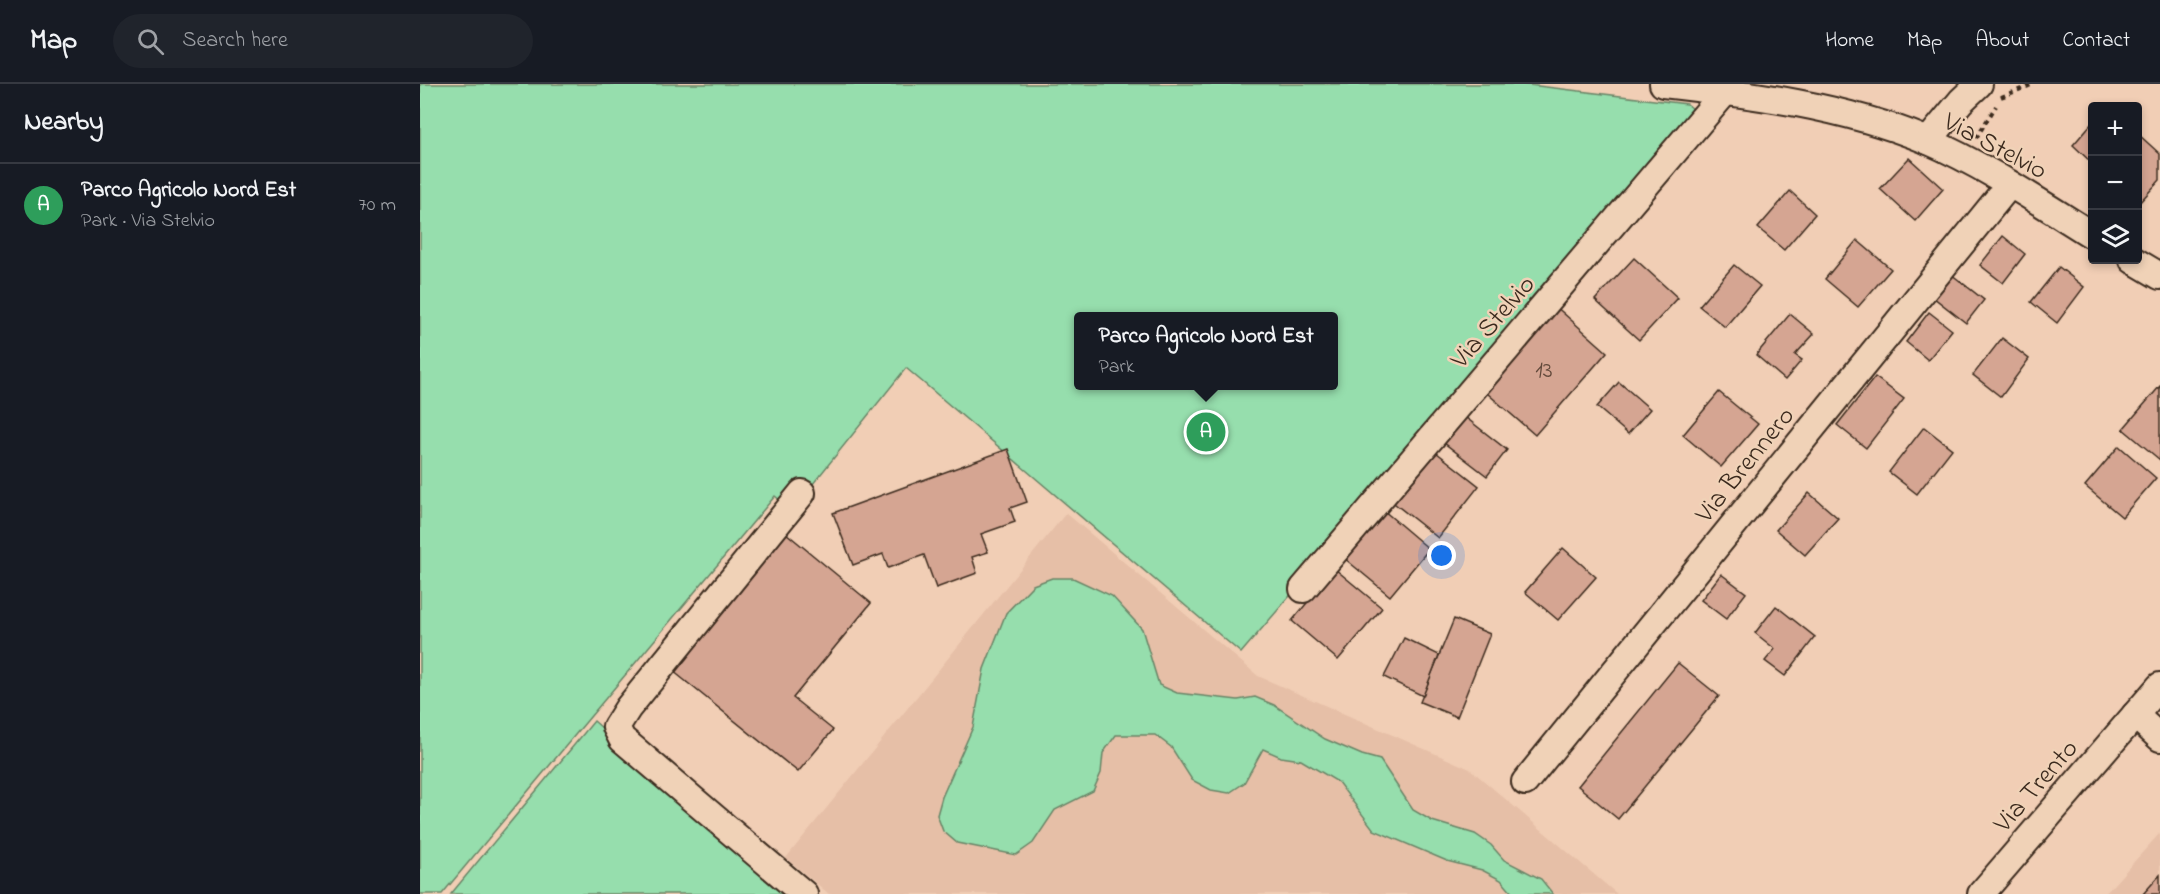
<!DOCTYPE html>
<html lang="en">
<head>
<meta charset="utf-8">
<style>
	:root { --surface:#171b24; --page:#20242c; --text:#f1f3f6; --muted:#9ea1a6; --line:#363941; --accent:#db2777 }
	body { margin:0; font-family:"Indie Flower",sans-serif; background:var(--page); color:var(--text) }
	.controls { position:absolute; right:18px; top:18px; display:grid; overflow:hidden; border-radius:6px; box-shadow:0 3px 9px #0003 }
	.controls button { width:54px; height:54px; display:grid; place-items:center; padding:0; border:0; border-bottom:2px solid var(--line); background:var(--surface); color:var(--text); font:30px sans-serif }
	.you { position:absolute; left:1022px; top:472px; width:21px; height:21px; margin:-15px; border:4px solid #fff; border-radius:50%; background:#1a73e8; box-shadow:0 0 0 9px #1a73e833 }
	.badge { display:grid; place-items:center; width:39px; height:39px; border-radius:50%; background:var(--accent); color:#fff; font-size:20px; font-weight:700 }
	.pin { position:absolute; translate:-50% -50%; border:3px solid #fff; box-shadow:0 2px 6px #0006 }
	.popup { position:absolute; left:654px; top:228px; width:264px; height:78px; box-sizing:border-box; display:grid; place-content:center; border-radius:6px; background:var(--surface); filter:drop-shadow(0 2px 4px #0005); font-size:20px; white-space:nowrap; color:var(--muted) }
	.popup b { font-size:22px; color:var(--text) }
	.popup::after { content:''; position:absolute; left:50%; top:100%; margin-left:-12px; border:12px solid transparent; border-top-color:var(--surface) }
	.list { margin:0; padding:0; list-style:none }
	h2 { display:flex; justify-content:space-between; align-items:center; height:78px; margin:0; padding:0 24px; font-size:26px }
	h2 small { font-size:20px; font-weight:400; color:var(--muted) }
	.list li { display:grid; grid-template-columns:39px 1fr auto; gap:18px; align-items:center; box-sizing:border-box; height:84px; padding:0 24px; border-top:2px solid var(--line) }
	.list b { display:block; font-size:22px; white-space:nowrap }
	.list p { margin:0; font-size:20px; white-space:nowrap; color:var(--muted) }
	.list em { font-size:20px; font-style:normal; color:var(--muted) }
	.icon { flex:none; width:33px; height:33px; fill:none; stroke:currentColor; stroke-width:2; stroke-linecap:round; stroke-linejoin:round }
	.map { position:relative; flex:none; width:1740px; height:810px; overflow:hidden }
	header { display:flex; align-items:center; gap:36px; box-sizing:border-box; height:84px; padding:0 30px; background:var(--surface); border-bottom:2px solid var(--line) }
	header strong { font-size:28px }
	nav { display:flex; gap:33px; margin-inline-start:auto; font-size:21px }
	.search { width:420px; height:54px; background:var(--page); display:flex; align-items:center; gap:15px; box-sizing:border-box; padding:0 21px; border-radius:33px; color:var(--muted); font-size:22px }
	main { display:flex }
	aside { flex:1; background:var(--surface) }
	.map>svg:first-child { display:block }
	.built { fill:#e6bfa7 }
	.green { fill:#96dead; stroke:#688466; stroke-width:1.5; fill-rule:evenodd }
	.building { fill:#d5a592; stroke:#3b2a1e; stroke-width:1.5 }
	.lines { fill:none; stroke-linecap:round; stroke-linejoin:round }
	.minor-casing { stroke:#3b2a1e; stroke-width:30 }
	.path { stroke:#3b2a1e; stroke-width:4; stroke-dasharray:4.5 4.5; stroke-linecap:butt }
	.minor { stroke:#f0d2b7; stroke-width:26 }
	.labels { text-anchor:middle; stroke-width:5; stroke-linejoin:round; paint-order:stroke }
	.number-label { font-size:24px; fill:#62493b }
	.street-label { font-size:27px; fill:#3b2a1e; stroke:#f0d2b7 }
</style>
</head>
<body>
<header>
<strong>Map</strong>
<div class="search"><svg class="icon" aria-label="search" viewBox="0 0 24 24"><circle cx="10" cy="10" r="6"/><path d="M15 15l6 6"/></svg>Search here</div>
<nav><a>Home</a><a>Map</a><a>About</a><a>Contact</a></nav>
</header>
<main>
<aside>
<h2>Nearby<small></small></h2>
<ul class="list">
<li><span class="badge" style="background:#2e9e5b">A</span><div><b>Parco Agricolo Nord Est</b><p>Park · Via Stelvio</p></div><em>70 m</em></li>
</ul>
</aside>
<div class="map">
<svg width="1740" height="810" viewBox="0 0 1740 810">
	<rect width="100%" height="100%" fill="#f1ceb5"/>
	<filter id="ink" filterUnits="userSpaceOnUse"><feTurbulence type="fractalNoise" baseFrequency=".0167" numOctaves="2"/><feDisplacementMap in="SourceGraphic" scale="12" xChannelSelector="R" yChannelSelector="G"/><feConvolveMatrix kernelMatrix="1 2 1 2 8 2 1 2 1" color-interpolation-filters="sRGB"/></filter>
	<g filter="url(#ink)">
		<g class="built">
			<path d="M646 429 838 592 1050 685 1197 810H409L366 774Z"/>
			<path d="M1740 749V810H1685Z"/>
		</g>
		<g class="green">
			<path d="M0 0H1101L1267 20 1273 25V41L821 569 486 284 372 426 355 412 22 810H0ZM658 232H914V302H658Z"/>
			<path d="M632 494H653L692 512 722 545 739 601 757 609 818 616 835 613 854 621 905 655 942 671 960 676 993 726 1012 737 1055 750 1071 761 1084 776 1121 795 1133 810H1093L1081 796 1062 786 1027 777 954 746 918 698 881 676 861 673 843 665 824 699 809 709 791 706 772 696 751 663 735 651H696L683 669 681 689 673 707 635 726 613 759 596 771 537 759 523 747 517 731 522 713 553 643 564 585 586 529 613 501Z"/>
			<path d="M174 637 371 809 373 810H31Z"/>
		</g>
		<g class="building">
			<path d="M1672 39V79L1653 61Z"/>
			<path d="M1718 50 1740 70V96L1718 120Z"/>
			<path d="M1489 74 1523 105 1495 137 1460 105Z"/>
			<path d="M1370 107 1395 130 1364 166 1338 144Z"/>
			<path d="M1583 152 1605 170 1583 199 1560 181Z"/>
			<path d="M1437 156 1471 185 1438 223 1405 195Z"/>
			<path d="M1214 174 1258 214 1219 256 1175 216Z"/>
			<path d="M1314 181 1340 202 1305 243 1279 222Z"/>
			<path d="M1639 183 1664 203 1637 239 1611 218Z"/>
			<path d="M1531 190 1564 216 1546 239 1513 213Z"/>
			<path d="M1133 220 1187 268 1115 351 1060 303Z"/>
			<path d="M1509 228 1532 246 1508 276 1486 258Z"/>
			<path d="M1370 230 1394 250 1375 271 1382 276 1365 296 1336 271Z"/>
			<path d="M1582 254 1609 275 1581 313 1553 291Z"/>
			<path d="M1455 293 1484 315 1446 364 1417 341Z"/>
			<path d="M1199 298 1230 325 1208 350 1177 323Z"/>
			<path d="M1740 302V376L1703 345Z"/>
			<path d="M1299 308 1338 340 1301 383 1263 351Z"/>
			<path d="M1040 329 1087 366 1067 392 1019 355Z"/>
			<path d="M1504 343 1532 365 1497 410 1469 388Z"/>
			<path d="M1699 362 1736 394 1702 433 1665 402Z"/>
			<path d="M588 365 607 418 590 424 595 438 561 450 568 468 552 473 557 489 516 504 504 471 468 484 463 470 433 481 413 429Z"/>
			<path d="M1012 365 1059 402 1018 454 970 416Z"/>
			<path d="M1389 409 1418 434 1385 471 1356 446Z"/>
			<path d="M963 426 1009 465 970 512 924 474Z"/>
			<path d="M366 449 451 519 373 614 413 646 378 688 253 587Z"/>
			<path d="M1143 464 1176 493 1138 536 1105 508Z"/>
			<path d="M915 485 962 524 918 576 872 537Z"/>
			<path d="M1301 490 1326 509 1306 535 1281 516Z"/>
			<path d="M1356 522 1395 553 1365 592 1345 577 1355 565 1335 549Z"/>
			<path d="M1034 535 1070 550 1037 633 1000 618Z"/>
			<path d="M984 554 1019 571 1003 612 964 593Z"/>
			<path d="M1258 579 1299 612 1198 735 1158 702Z"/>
			<path d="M1740 791V810H1723Z"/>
		</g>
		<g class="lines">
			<g class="minor-casing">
				<g id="minor">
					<path d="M1243 0C1331 10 1424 22 1506 56 1564 81 1619 118 1672 151"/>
					<path d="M1508 57 1541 17 1559 0"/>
					<path d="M1713 176 1740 192"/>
					<path d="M382 409 208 624 196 643 202 655 384 810"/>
					<path d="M883 505 1305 8"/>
					<path d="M1715 631 1740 654"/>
					<path d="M1105 698 1590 100"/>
					<path d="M1561 810 1740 602"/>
				</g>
			</g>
			<g class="path">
				<path d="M1581 13 1614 0"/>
				<path d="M1556 54 1576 22"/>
			</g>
			<use href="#minor" class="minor"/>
		</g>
	</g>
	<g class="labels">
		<g class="number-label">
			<text x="1124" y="293">13</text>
		</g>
		<g class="street-label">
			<text transform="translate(1576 61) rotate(28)" y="9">Via Stelvio</text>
			<text transform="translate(1072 237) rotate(-49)" y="9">Via Stelvio</text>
			<text transform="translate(1324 380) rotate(-51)" y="9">Via Brennero</text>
			<text transform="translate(1615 701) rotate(-49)" y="9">Via Trento</text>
		</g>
	</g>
</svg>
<div class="controls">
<button>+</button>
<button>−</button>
<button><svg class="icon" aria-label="layers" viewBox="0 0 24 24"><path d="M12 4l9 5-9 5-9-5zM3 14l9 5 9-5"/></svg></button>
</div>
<div class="you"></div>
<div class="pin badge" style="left:786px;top:348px;background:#2e9e5b">A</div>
<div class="popup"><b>Parco Agricolo Nord Est</b>Park</div>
</div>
</main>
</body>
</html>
